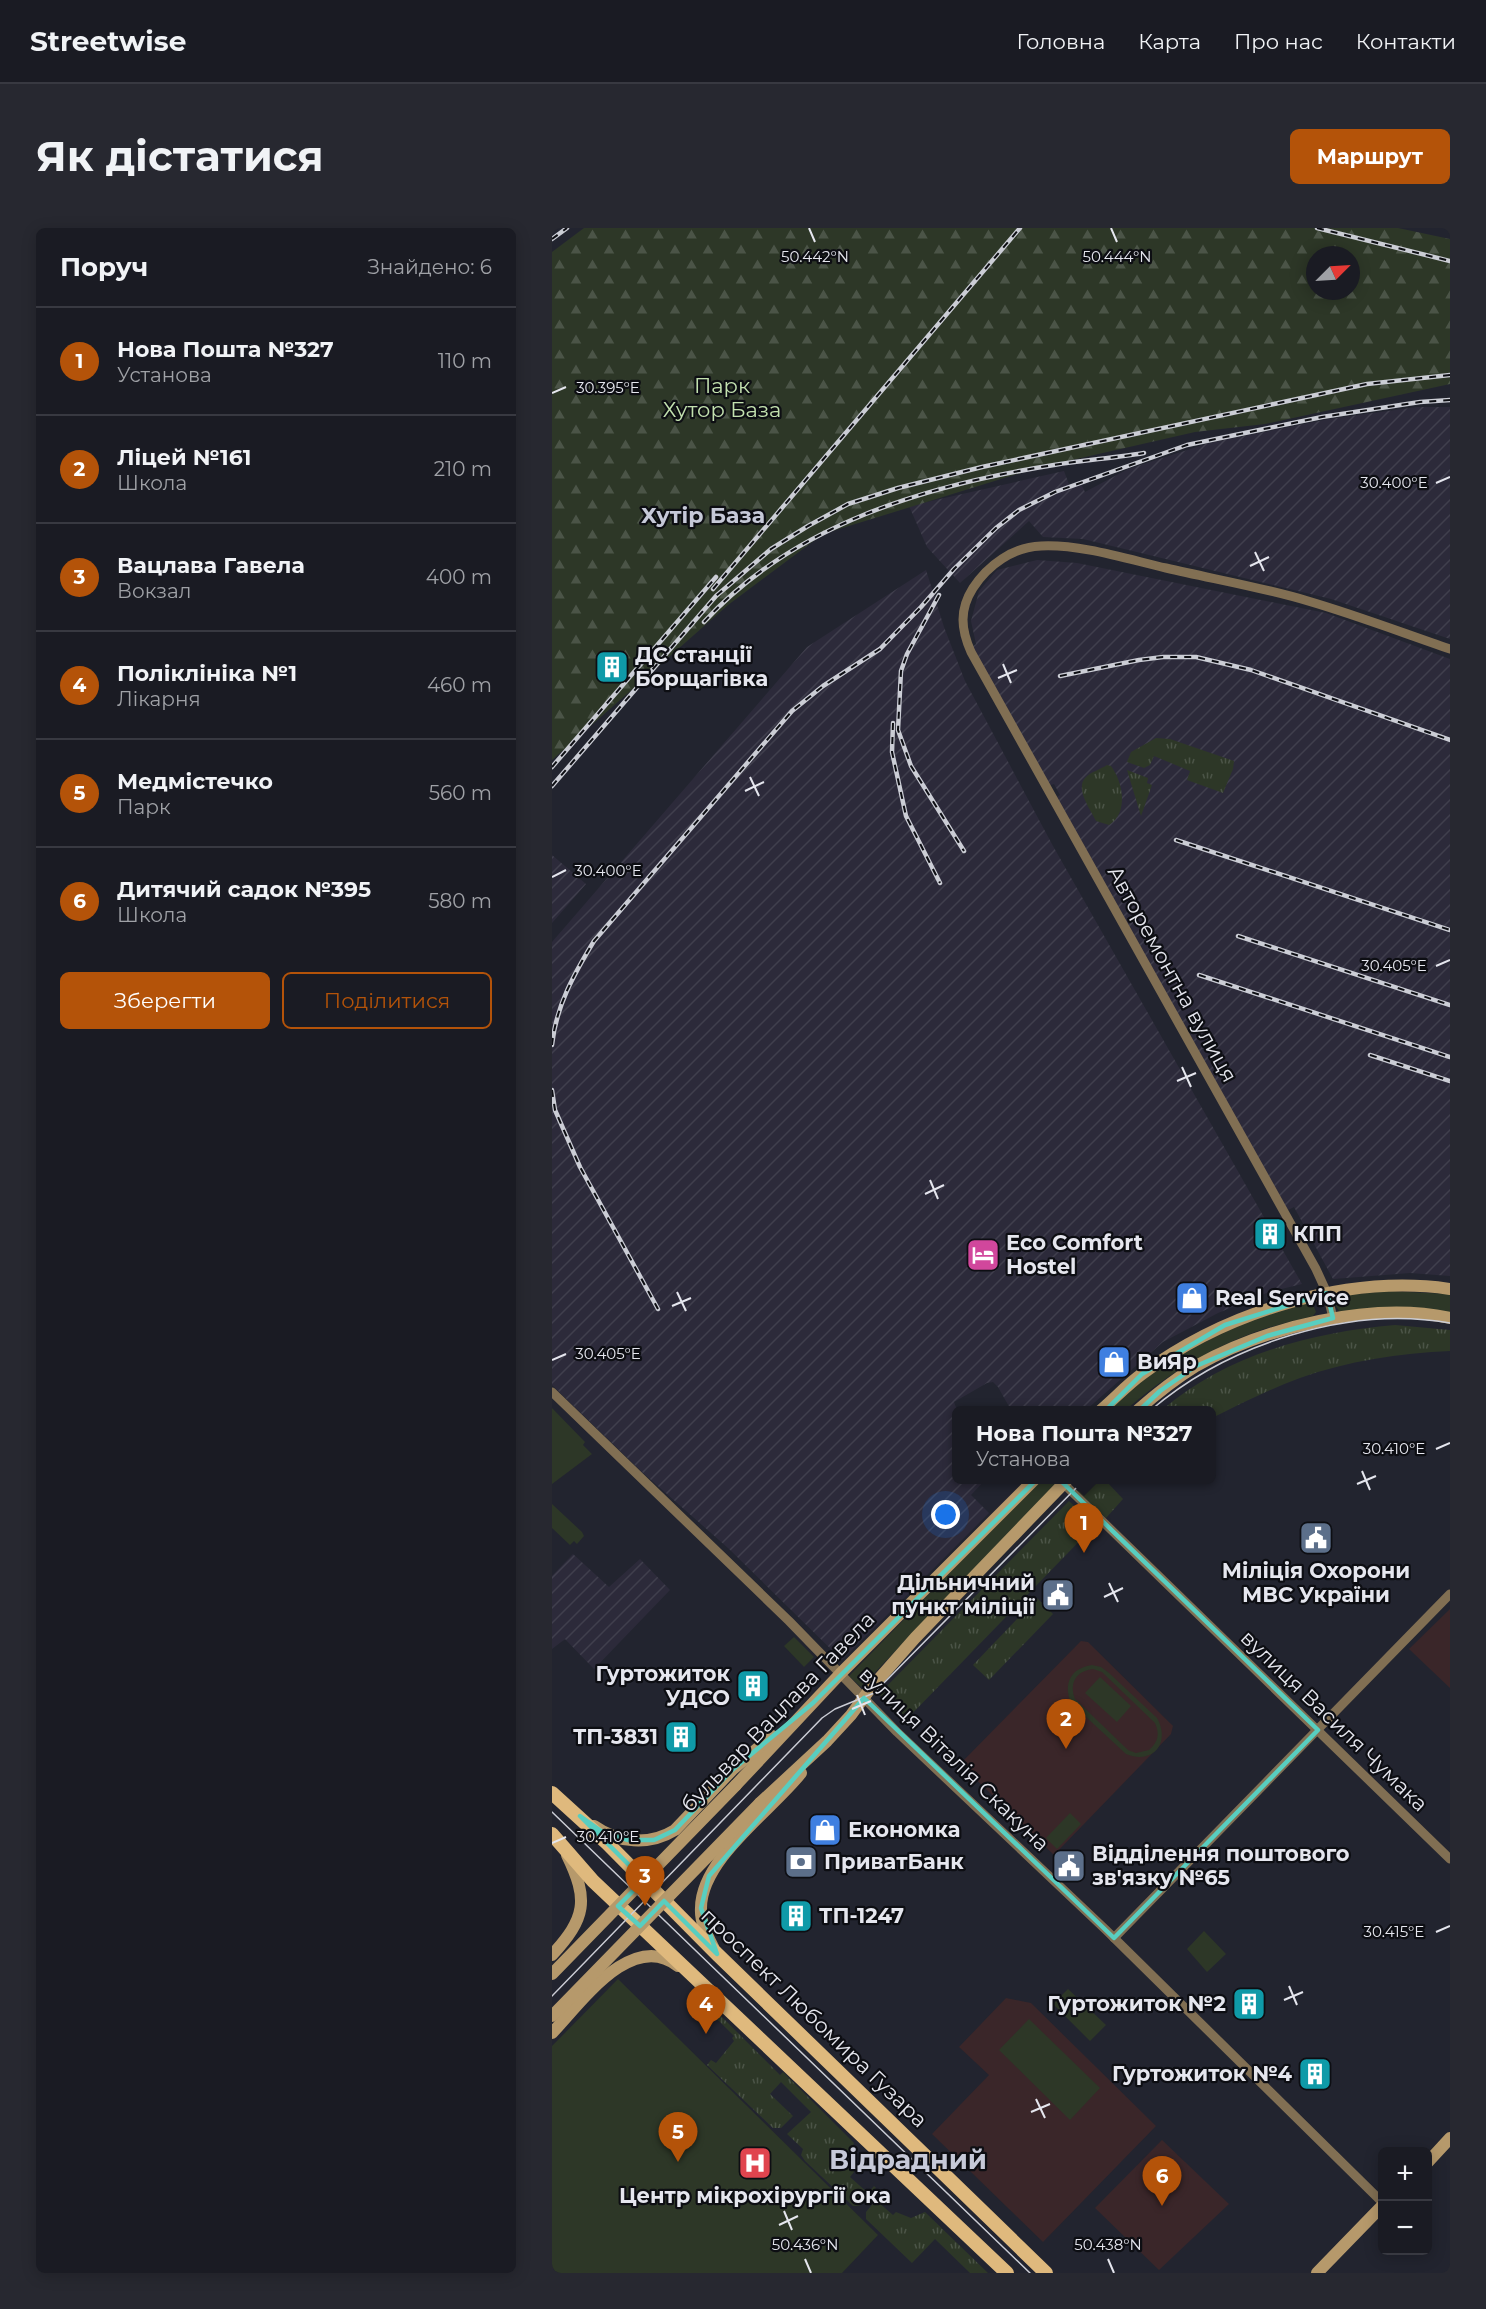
<!DOCTYPE html>
<html lang="uk">
<head>
<meta charset="utf-8">
<style>
	:root { --surface:#1a1b23; --page:#272830; --text:#f1f3f6; --muted:#9fa1a6; --line:#383941; --accent:#b45309 }
	body { margin:0; font-family:Montserrat,sans-serif; background:var(--page); color:var(--text) }
	.controls { position:absolute; right:18px; bottom:18px; display:grid; overflow:hidden; border-radius:9px; box-shadow:0 3px 15px #0003 }
	.controls button { width:54px; height:54px; display:grid; place-items:center; padding:0; border:0; border-bottom:2px solid var(--line); background:var(--surface); color:var(--text); font:30px sans-serif }
	.compass { position:absolute; left:754px; top:18px; width:54px; height:54px; border-radius:50%; background:var(--surface); box-shadow:0 3px 15px #0003; rotate:66deg }
	.you { position:absolute; left:394px; top:1287px; width:21px; height:21px; margin:-15px; border:4px solid #fff; border-radius:50%; background:#1a73e8; box-shadow:0 0 0 9px #1a73e833 }
	.badge { display:grid; place-items:center; width:39px; height:39px; border-radius:50%; background:var(--accent); color:#fff; font-size:20px; font-weight:700 }
	.pin { position:absolute; translate:-50% -50px; filter:drop-shadow(0 2px 3px #0008) }
	.pin::after { content:''; position:absolute; top:32px; width:21px; height:18px; background:inherit; clip-path:polygon(0 0,100% 0,50% 100%) }
	.popup { position:absolute; left:400px; top:1178px; width:264px; height:78px; box-sizing:border-box; display:grid; place-content:center; border-radius:9px; background:var(--surface); filter:drop-shadow(0 2px 4px #0005); font-size:20px; white-space:nowrap; color:var(--muted) }
	.popup b { font-size:22px; color:var(--text) }
	.popup::after { content:''; position:absolute; left:50%; top:100%; margin-left:-12px; border:12px solid transparent; border-top-color:var(--surface) }
	.list { margin:0; padding:0; list-style:none }
	h2 { display:flex; justify-content:space-between; align-items:center; height:78px; margin:0; padding:0 24px; font-size:26px }
	h2 small { font-size:20px; font-weight:400; color:var(--muted) }
	.list li { display:grid; grid-template-columns:39px 1fr auto; gap:18px; align-items:center; box-sizing:border-box; height:108px; padding:0 24px; border-top:2px solid var(--line) }
	.list b { display:block; font-size:22px; white-space:nowrap }
	.list p { margin:0; font-size:20px; white-space:nowrap; color:var(--muted) }
	.list em { font-size:20px; font-style:normal; color:var(--muted) }
	.actions { display:flex; gap:12px; padding:18px 24px }
	.actions a { flex:1; padding:14px 0; border:2px solid var(--accent); border-radius:9px; text-align:center; font-size:21px; color:var(--accent) }
	.actions .main { background:var(--accent); color:#fff }
	.map { position:relative; flex:none; width:898px; height:2045px; overflow:hidden; border-radius:9px }
	header { display:flex; align-items:center; gap:36px; box-sizing:border-box; height:84px; padding:0 30px; background:var(--surface); border-bottom:2px solid var(--line) }
	header strong { font-size:28px }
	nav { display:flex; gap:33px; margin-inline-start:auto; font-size:21px }
	.intro { display:flex; align-items:center; justify-content:space-between; box-sizing:border-box; height:144px; padding:0 36px }
	h1 { margin:0; font-size:42px }
	.button { padding:15px 27px; border-radius:9px; background:var(--accent); color:#fff; font-size:21px; font-weight:700 }
	main { display:flex; gap:36px; padding:0 36px }
	aside { flex:1; background:var(--surface); border-radius:9px; box-shadow:0 3px 15px #0003 }
	.map>svg:first-child { display:block }
	.industrial { fill:url(#industrial-furrows) }
	.education { fill:#3a2629 }
	.grass { fill:url(#grass-tufts) }
	.forest { fill:url(#forest-firs); fill-rule:evenodd }
	.park { fill:#2d3727; fill-rule:evenodd }
	.lines { fill:none; stroke-linecap:round; stroke-linejoin:round }
	.street { stroke:#816f53; stroke-width:9 }
	.secondary { stroke:#b6996b; stroke-width:12 }
	.primary { stroke:#dfb97d; stroke-width:14 }
	.tram { stroke:#cbcdd5; stroke-width:1.5 }
	.rail-casing { stroke:#cbcdd5; stroke-width:4.5 }
	.rail { stroke:#0d0e13; stroke-width:2; stroke-dasharray:7; stroke-linecap:butt }
	.secondary-bridge { stroke:#b6996b; stroke-width:12 }
	.marked { fill:none; stroke:#58cec0; stroke-width:4.5; stroke-linejoin:round }
	.ticks { fill:none; stroke:#e5e6ee; stroke-width:2 }
	.labels { text-anchor:middle; stroke-width:4.5; stroke-linejoin:round; paint-order:stroke }
	.park-label { font-size:21px; fill:#c3e1af; stroke:#0d0e13 }
	.poi-label { font-size:21px; font-weight:bold; fill:#e5e6ee; stroke:#0d0e13; text-anchor:start }
	.street-label { font-size:21px; fill:#e5e6ee; stroke:#0d0e13 }
	.neighbourhood-label { font-size:22px; font-weight:bold; fill:#c6c9d8; stroke:#0d0e13 }
	.district-label { font-size:27px; font-weight:bold; fill:#c6c9d8; stroke:#0d0e13 }
	.ticks-label { font-size:15px; text-anchor:middle; fill:#e5e6ee; stroke:#0d0e13; stroke-width:4.5; stroke-linejoin:round; paint-order:stroke }
</style>
</head>
<body>
<header>
<strong>Streetwise</strong>
<nav><a>Головна</a><a>Карта</a><a>Про нас</a><a>Контакти</a></nav>
</header>
<div class="intro"><h1>Як дістатися</h1><a class="button">Маршрут</a></div>
<main>
<aside>
<h2>Поруч<small>Знайдено: 6</small></h2>
<ul class="list">
<li><span class="badge">1</span><div><b>Нова Пошта №327</b><p>Установа</p></div><em>110 m</em></li>
<li><span class="badge">2</span><div><b>Ліцей №161</b><p>Школа</p></div><em>210 m</em></li>
<li><span class="badge">3</span><div><b>Вацлава Гавела</b><p>Вокзал</p></div><em>400 m</em></li>
<li><span class="badge">4</span><div><b>Поліклініка №1</b><p>Лікарня</p></div><em>460 m</em></li>
<li><span class="badge">5</span><div><b>Медмістечко</b><p>Парк</p></div><em>560 m</em></li>
<li><span class="badge">6</span><div><b>Дитячий садок №395</b><p>Школа</p></div><em>580 m</em></li>
</ul>
<div class="actions"><a class="main">Зберегти</a><a>Поділитися</a></div>
</aside>
<div class="map">
<svg width="898" height="2045" viewBox="0 0 898 2045">
	<defs>
		<pattern id="industrial-furrows" width="10" height="10" patternUnits="userSpaceOnUse" patternTransform="scale(1.5)"><rect width="10" height="10" fill="#2c2a3a"/><path d="M-1 1l2-2M0 10L10 0M9 11l2-2" fill="none" stroke="#403f4d"/></pattern>
		<pattern id="grass-tufts" width="24" height="20" patternUnits="userSpaceOnUse" patternTransform="scale(1.5)"><rect width="24" height="20" fill="#2d3727"/><path d="M3 7l-1-3M5 7V3M7 7l1-3M15 17l-1-3M17 17v-4M19 17l1-3" fill="none" stroke="#4b5447"/></pattern>
		<pattern id="forest-firs" width="22" height="20" patternUnits="userSpaceOnUse" patternTransform="scale(1.5)"><rect width="22" height="20" fill="#2d3727"/><path d="M5 1l3.5 6h-7zM16 11l3.5 6h-7z" fill="#4b5447"/></pattern>
	</defs>
	<rect width="100%" height="100%" fill="#22242f"/>
	<g class="industrial">
		<path d="M865 179H898V411L779 371 531 311 491 309 477 293 408 355 375 319 357 278 512 243 518 259 529 256 533 264 576 241 657 215 777 191Z"/>
		<path d="M485 332 525 335 774 385 898 431V1048L858 1045 781 1051 742 979 732 984 498 573 508 567 502 556 495 558 416 422 424 416 419 393 427 363 445 342Z"/>
		<path d="M374 342 392 399 413 453 501 618 750 1056 717 1064 666 1085 611 1114 534 1182H459L446 1159 441 1154 435 1155 402 1174 405 1182 401 1185 404 1192V1252H433L419 1267 437 1285 290 1432 176 1320 90 1244 0 1157V714L255 419Z"/>
		<path d="M0 627 34 656 0 695Z"/>
		<path d="M21 1326 57 1359 88 1331 118 1362 42 1441 13 1411 0 1421V1348Z"/>
	</g>
	<g class="education">
		<path d="M898 1381V1460L857 1421Z"/>
		<path d="M529 1413 536 1414 621 1498 619 1506 502 1627 408 1536Z"/>
		<path d="M454 1770 479 1775 604 1898 491 2014 380 1906 437 1847 407 1819Z"/>
		<path d="M610 1912 677 1976 607 2042 543 1980Z"/>
	</g>
	<g class="grass">
		<path d="M604 510 618 511 682 533 681 541 671 565 635 552 638 543 602 528 598 537 592 540 575 534 579 524Z"/>
		<path d="M555 537 559 538C571 554 577 585 557 597L544 593C539 582 522 560 534 549 539 544 549 541 555 537Z"/>
		<path d="M575 542 596 550 595 555 600 557 589 588Z"/>
		<path d="M843 1097 898 1102V1123C848 1125 795 1133 748 1150 718 1161 688 1176 660 1190V1182H610C674 1127 760 1104 843 1097Z"/>
		<path d="M537 1252H553L571 1271 554 1290 526 1264Z"/>
		<path d="M517 1273 543 1297 353 1493 327 1466Z"/>
		<path d="M485 1370 501 1386 437 1452 421 1437Z"/>
		<path d="M164 1783 228 1847 231 1844 302 1915 296 1930 302 1944 298 1949 316 1965 322 1958 324 1960 307 1978H301L253 1933 249 1927 251 1921 235 1906 259 1884 229 1854 218 1866 241 1888 229 1900H221L155 1837 159 1832 164 1835 182 1813 180 1810 182 1808 161 1787Z"/>
		<path d="M330 1965 332 1967 326 1974 341 1987 344 1984 359 1990 373 1984 436 2045H418L383 2011 360 2035 314 1991V1984Z"/>
	</g>
	<path class="forest" d="M32 0H846L898 11V156L713 196 643 204 485 240 271 306 176 377 0 532V24ZM763 27H799V63H763Z"/>
	<g class="park">
		<path d="M836 1063 898 1066V1085L788 1084 783 1077V1068Z"/>
		<path d="M760 1074 764 1084 761 1088C745 1092 728 1096 712 1101 661 1118 613 1147 574 1182H556L592 1150 636 1122 707 1088Z"/>
		<path d="M0 1180 33 1214 31 1217 40 1226 0 1256Z"/>
		<path d="M488 1252H507L309 1459 297 1448Z"/>
		<path d="M0 1276 30 1304 32 1308 25 1316 22 1313 18 1317 0 1300Z"/>
		<path d="M242 1409 262 1429 252 1439 232 1418Z"/>
		<path d="M540 1437 549 1439 557 1445 605 1490C619 1515 601 1537 574 1526L519 1475C511 1455 519 1440 540 1437ZM541 1441 550 1444 603 1495C608 1506 606 1514 597 1522L584 1525 576 1522 523 1471C517 1455 524 1443 541 1441Z"/>
		<path d="M548 1449 579 1478 565 1494 533 1465Z"/>
		<path d="M518 1585 529 1596 505 1621 494 1610Z"/>
		<path d="M652 1703 674 1726 655 1744 635 1721Z"/>
		<path d="M66 1751 326 2007 290 2045H2L0 2043V1818Z"/>
		<path d="M516 1761 554 1797 538 1813 501 1776Z"/>
		<path d="M477 1791 548 1860 518 1892 447 1822Z"/>
	</g>
	<g class="lines">
		<g class="street">
			<path d="M781 1090 775 1065 764 1041 419 424C409 401 407 382 421 360 436 337 461 319 489 318 528 316 575 331 614 340 661 351 709 359 756 373 804 387 851 405 898 421"/>
			<path d="M0 1164 237 1393 345 1504 554 1702 830 1974"/>
			<path d="M511 1255 898 1631"/>
			<path d="M562 1710 898 1366"/>
		</g>
		<g class="secondary">
			<path d="M549 1182C563 1170 576 1156 590 1146 674 1084 794 1046 898 1061"/>
			<path d="M586 1182C604 1166 623 1151 644 1138 713 1099 820 1073 898 1090"/>
			<path d="M184 1557 288 1446 482 1252"/>
			<path d="M208 1575 275 1513 299 1487 318 1461 363 1410 515 1252"/>
			<path d="M42 1598C66 1615 97 1618 123 1602L180 1542 220 1508"/>
			<path d="M161 1719C155 1707 148 1694 149 1680 149 1631 220 1582 249 1545"/>
			<path d="M0 1727C34 1690 37 1672 15 1627"/>
			<path d="M0 1805C28 1776 80 1701 126 1738"/>
			<path d="M876 1934 898 1910"/>
			<path d="M765 2045 830 1978"/>
		</g>
		<g class="primary">
			<path d="M0 1565 55 1615 165 1726 494 2045"/>
			<path d="M0 1606 41 1653 455 2045"/>
		</g>
		<g class="tram">
			<path d="M599 1182C676 1116 797 1077 898 1095"/>
			<path d="M0 1584 478 2045"/>
			<path d="M0 1768 270 1490 283 1481 322 1465 532 1252"/>
		</g>
		<g class="rail-casing">
			<g id="rail">
				<path d="M765 0 898 33"/>
				<path d="M0 11 15 0"/>
				<path d="M161 361 468 0"/>
				<path d="M387 367 355 426 349 443 346 502 359 538 412 623"/>
				<path d="M152 394C242 296 375 257 502 237 532 232 563 230 592 225"/>
				<path d="M508 448 587 432 611 429H644L699 442 898 512"/>
				<path d="M341 495 340 524 354 588 388 655"/>
				<path d="M0 539 164 349"/>
				<path d="M0 558 164 368 219 321 256 298 296 276 346 260 430 239 815 156 898 147"/>
				<path d="M624 612 898 702"/>
				<path d="M686 708 898 777"/>
				<path d="M647 747 898 829"/>
				<path d="M0 817C4 778 22 746 42 713L240 483 271 458 328 421 369 379 402 341 444 300 467 282 503 264 635 217 770 189 868 174 898 172"/>
				<path d="M818 827 898 853"/>
				<path d="M0 862 3 882 28 939 106 1081"/>
			</g>
		</g>
		<use href="#rail" class="rail"/>
		<g class="secondary-bridge">
			<path d="M0 1746 184 1557"/>
			<path d="M0 1788 208 1575"/>
		</g>
	</g>
	<path class="marked" d="M775 1065 781 1090 715 1108 644 1138 608 1163 511 1255 766 1502 562 1710 312 1470 157 1648 149 1680 165 1726 112 1673 88 1698 66 1678 92 1652 28 1588 49 1603 76 1612H102L123 1602 180 1542 261 1475 590 1146 673 1097Z"/>
	<path class="ticks" d="M257 0 263 14M559 0 565 14M0 165 14 159M884 255 898 249M703 324 712 343M698 338 717 329M451 436 459 455M446 450 465 442M198 549 207 568M193 563 212 554M0 649 14 642M884 738 898 732M630 839 639 859M625 853 644 845M378 952 386 971M373 966 392 957M125 1064 134 1083M120 1078 139 1070M0 1132 14 1126M884 1221 898 1215M810 1243 818 1262M805 1256 824 1248M557 1355 566 1374M552 1369 571 1360M305 1467 313 1487M300 1481 319 1473M0 1615 14 1609M884 1704 898 1698M737 1758 745 1777M732 1772 751 1764M484 1871 493 1890M479 1884 498 1876M232 1983 240 2002M227 1997 246 1988M253 2031 259 2045M556 2031 562 2045"/>
	<defs>
		<g id="building-square" transform="scale(1.725)"><rect x="-9" y="-9" width="18" height="18" rx="4" fill="#0f9aa8" stroke="#0d0e13"/><path d="M-4-6H4V6H1V3H-1V6H-4ZM-2.5-4.3h1.7v1.8h-1.7ZM.8-4.3h1.7v1.8H.8ZM-2.5-1h1.7V.8h-1.7ZM.8-1h1.7V.8H.8Z" fill="#fff"/></g>
		<g id="hotel-square" transform="scale(1.725)"><rect x="-9" y="-9" width="18" height="18" rx="4" fill="#d1479c" stroke="#0d0e13"/><path d="M-6-4.5h1.5V1H6V5H4.5V3h-9V5H-6ZM-4 0a1.8 1.8 0 1 1 3.6 0ZM.5 0V-2.5h3Q6-2.5 6 0Z" fill="#fff"/></g>
		<g id="shop-square" transform="scale(1.725)"><rect x="-9" y="-9" width="18" height="18" rx="4" fill="#3f7fe0" stroke="#0d0e13"/><path d="M-5-2.5h2.3a2.7 3.5 0 0 1 5.4 0H5L5.5 6h-11ZM-1.5-2.5h3a1.5 2.3 0 0 0-3 0Z" fill="#fff"/></g>
		<g id="civic-square" transform="scale(1.725)"><rect x="-9" y="-9" width="18" height="18" rx="4" fill="#5c6f8a" stroke="#0d0e13"/><path d="M-.6-6.5H3V-4.5H.6V-3L4-1V1h2V6H-6V1h2V-1L-.6-3ZM-1.2 2.5V6h2.4V2.5Z" fill="#fff"/></g>
		<g id="bank-square" transform="scale(1.725)"><rect x="-9" y="-9" width="18" height="18" rx="4" fill="#5c6f8a" stroke="#0d0e13"/><path d="M-6-4H6V4H-6ZM0-2.3a2.3 2.3 0 1 0 0 4.6a2.3 2.3 0 1 0 0-4.6Z" fill="#fff"/></g>
		<g id="hospital-square" transform="scale(1.725)"><rect x="-9" y="-9" width="18" height="18" rx="4" fill="#e0444e" stroke="#0d0e13"/><path d="M-5-5h3v3.5h4V-5h3V5h-3V1.5h-4V5h-3Z" fill="#fff"/></g>
	</defs>
	<g fill-rule="evenodd">
		<use href="#building-square" x="60" y="439"/>
		<use href="#building-square" x="718" y="1006"/>
		<use href="#hotel-square" x="431" y="1027"/>
		<use href="#shop-square" x="640" y="1070"/>
		<use href="#shop-square" x="562" y="1134"/>
		<use href="#civic-square" x="764" y="1310"/>
		<use href="#civic-square" x="506" y="1367"/>
		<use href="#building-square" x="201" y="1458"/>
		<use href="#building-square" x="129" y="1509"/>
		<use href="#shop-square" x="273" y="1602"/>
		<use href="#bank-square" x="249" y="1634"/>
		<use href="#civic-square" x="517" y="1638"/>
		<use href="#building-square" x="244" y="1688"/>
		<use href="#building-square" x="697" y="1776"/>
		<use href="#building-square" x="763" y="1846"/>
		<use href="#hospital-square" x="203" y="1935"/>
	</g>
	<g class="labels">
		<g class="park-label">
			<text x="170" y="165">Парк<tspan x="170" dy="24">Хутор База</tspan></text>
		</g>
		<g class="poi-label">
			<text x="83" y="434">ДС станції<tspan x="83" dy="24">Борщагівка</tspan></text>
			<text x="741" y="1013">КПП</text>
			<text x="454" y="1022">Eco Comfort<tspan x="454" dy="24">Hostel</tspan></text>
			<text x="663" y="1077">Real Service</text>
			<text x="585" y="1141">ВиЯр</text>
			<text x="764" y="1350" text-anchor="middle">Міліція Охорони<tspan x="764" dy="24">МВС України</tspan></text>
			<text x="483" y="1362" text-anchor="end">Дільничний<tspan x="483" dy="24">пункт міліції</tspan></text>
			<text x="178" y="1453" text-anchor="end">Гуртожиток<tspan x="178" dy="24">УДСО</tspan></text>
			<text x="106" y="1516" text-anchor="end">ТП-3831</text>
			<text x="296" y="1609">Економка</text>
			<text x="540" y="1633">Відділення поштового<tspan x="540" dy="24">зв'язку №65</tspan></text>
			<text x="272" y="1641">ПриватБанк</text>
			<text x="267" y="1695">ТП-1247</text>
			<text x="674" y="1783" text-anchor="end">Гуртожиток №2</text>
			<text x="740" y="1853" text-anchor="end">Гуртожиток №4</text>
			<text x="203" y="1975" text-anchor="middle">Центр мікрохірургії ока</text>
		</g>
		<g class="street-label">
			<text transform="translate(620 746) rotate(61)" y="7">Авторемонтна вулиця</text>
			<text transform="translate(226 1484) rotate(-46)" y="7">бульвар Вацлава Гавела</text>
			<text transform="translate(782 1493) rotate(44)" y="7">вулиця Василя Чумака</text>
			<text transform="translate(402 1531) rotate(44)" y="7">вулиця Віталія Скакуна</text>
			<text transform="translate(262 1790) rotate(44)" y="7">проспект Любомира Гузара</text>
		</g>
		<g class="neighbourhood-label">
			<text x="151" y="295">Хутір База</text>
		</g>
		<g class="district-label">
			<text x="356" y="1941">Відрадний</text>
		</g>
	</g>
	<g class="ticks-label">
		<text x="263" y="34">50.442°N</text>
		<text x="565" y="34">50.444°N</text>
		<text x="56" y="165">30.395°E</text>
		<text x="842" y="260">30.400°E</text>
		<text x="56" y="648">30.400°E</text>
		<text x="842" y="743">30.405°E</text>
		<text x="56" y="1131">30.405°E</text>
		<text x="842" y="1226">30.410°E</text>
		<text x="56" y="1614">30.410°E</text>
		<text x="842" y="1709">30.415°E</text>
		<text x="253" y="2022">50.436°N</text>
		<text x="556" y="2022">50.438°N</text>
	</g>
</svg>
<div class="controls">
<button>+</button>
<button>−</button>
</div>
<svg class="compass" viewBox="-18 -18 36 36"><path d="M0-13l5 13h-10z" fill="#e53935"/><path d="M0 13l5-13h-10z" fill="#9fa1a6"/></svg>
<div class="you"></div>
<div class="pin badge" style="left:532px;top:1325px">1</div>
<div class="popup"><b>Нова Пошта №327</b>Установа</div>
<div class="pin badge" style="left:514px;top:1521px">2</div>
<div class="pin badge" style="left:93px;top:1678px">3</div>
<div class="pin badge" style="left:154px;top:1806px">4</div>
<div class="pin badge" style="left:126px;top:1934px">5</div>
<div class="pin badge" style="left:610px;top:1978px">6</div>
</div>
</main>
</body>
</html>
